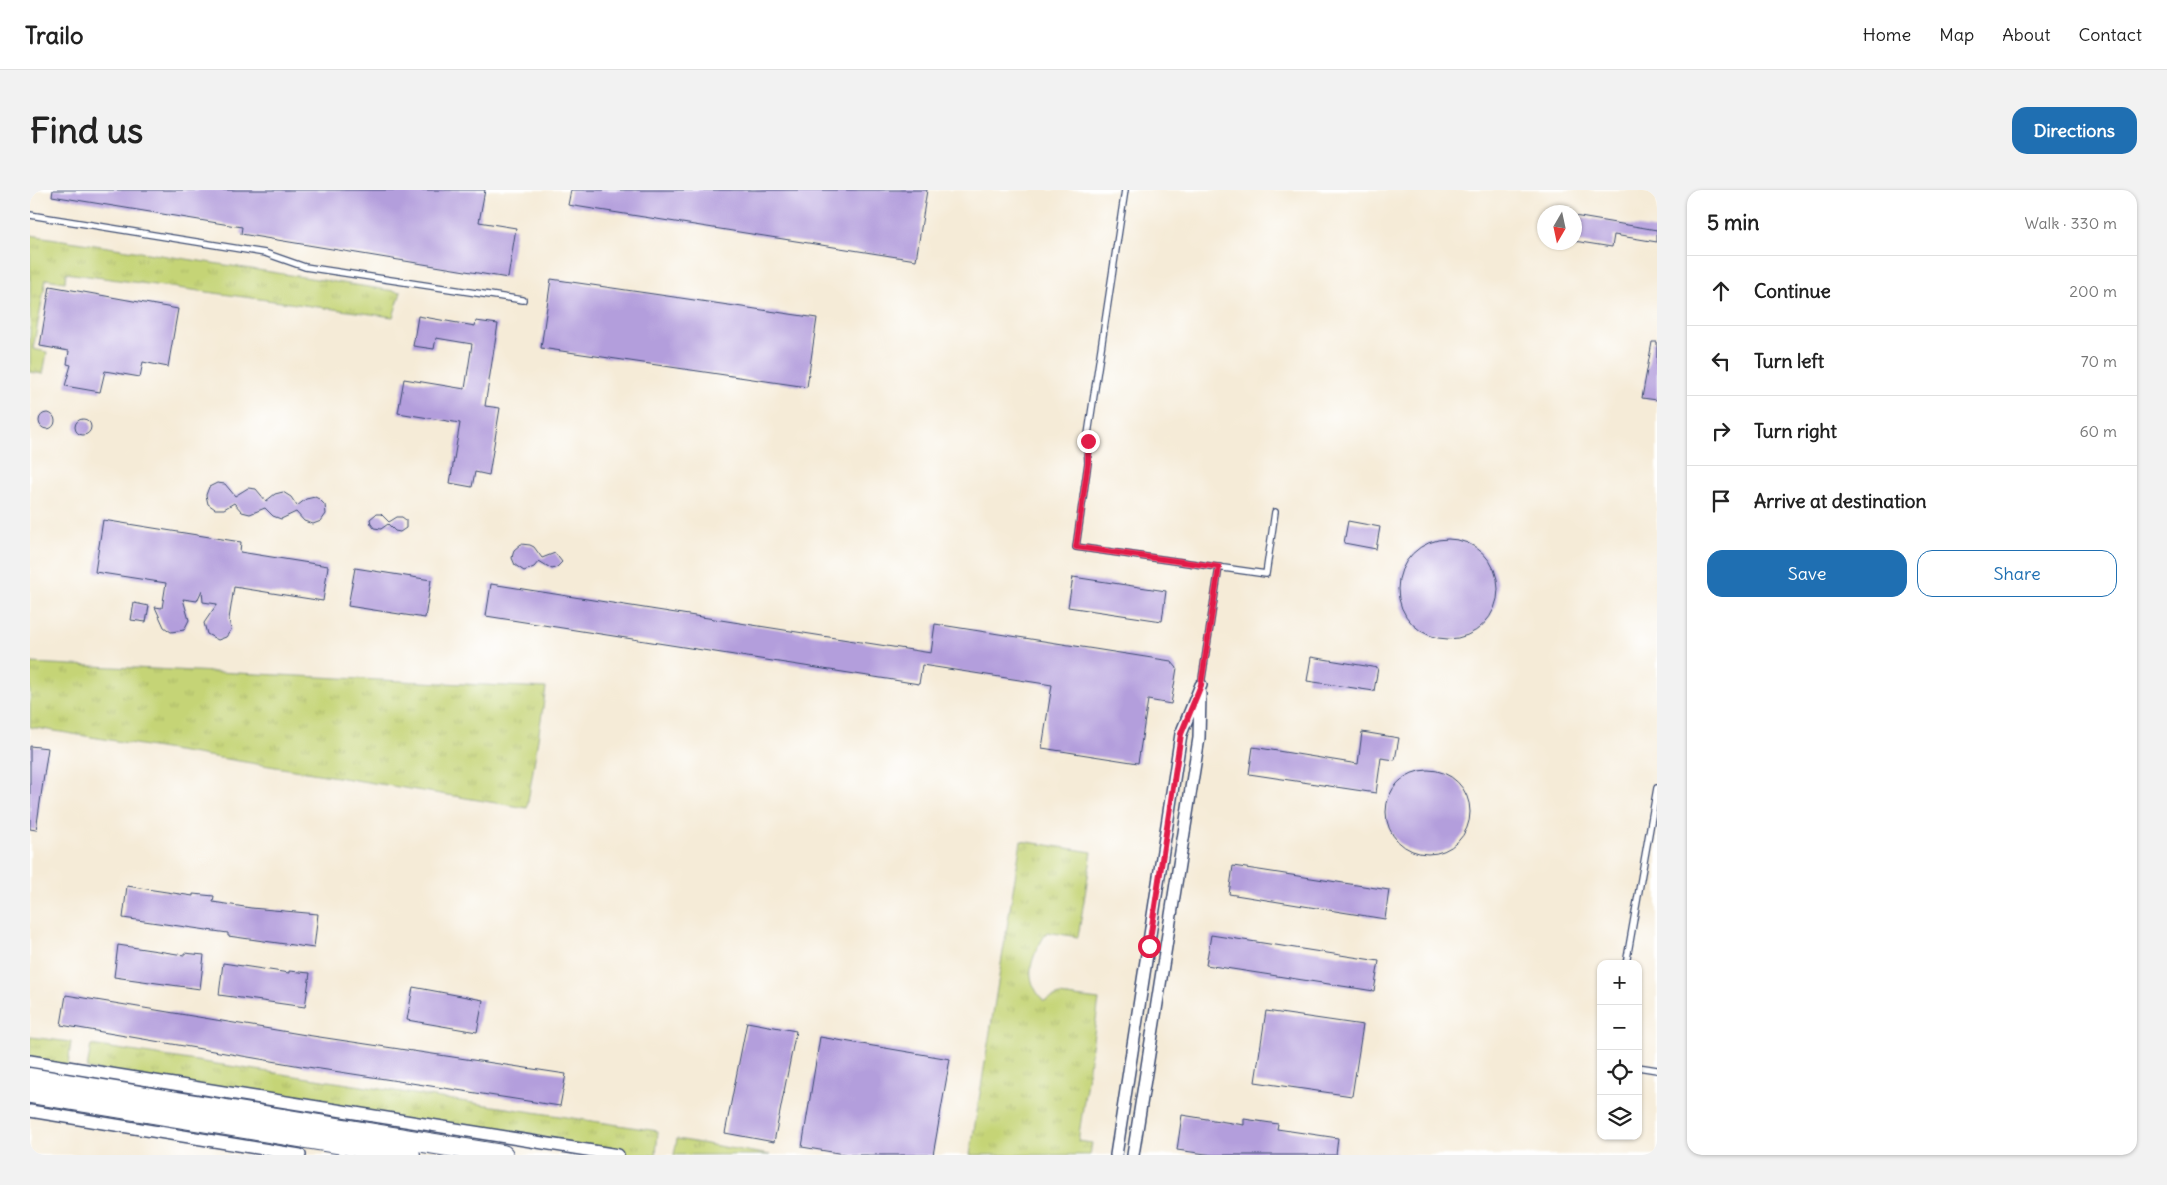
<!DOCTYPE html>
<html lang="en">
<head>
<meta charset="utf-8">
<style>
	:root { --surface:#fff; --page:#f2f2f2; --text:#222; --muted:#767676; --line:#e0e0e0; --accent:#1f6fb2 }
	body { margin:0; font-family:Delius,sans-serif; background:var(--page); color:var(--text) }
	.controls { position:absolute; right:15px; bottom:15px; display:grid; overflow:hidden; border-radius:10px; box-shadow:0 1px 4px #0004 }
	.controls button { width:45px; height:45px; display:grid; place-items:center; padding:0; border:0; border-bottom:1px solid var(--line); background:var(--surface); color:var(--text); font:25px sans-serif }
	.compass { position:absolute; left:1507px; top:15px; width:45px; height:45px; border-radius:50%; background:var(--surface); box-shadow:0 1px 4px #0004; rotate:189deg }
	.stop { position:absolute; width:15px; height:15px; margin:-11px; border:4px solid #e11d48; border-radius:50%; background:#fff }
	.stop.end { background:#e11d48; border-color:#fff; box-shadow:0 1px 5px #0008 }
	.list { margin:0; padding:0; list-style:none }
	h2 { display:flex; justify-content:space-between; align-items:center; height:65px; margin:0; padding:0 20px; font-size:21px }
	h2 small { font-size:16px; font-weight:400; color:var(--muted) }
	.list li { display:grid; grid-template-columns:32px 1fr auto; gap:15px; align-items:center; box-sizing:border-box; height:70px; padding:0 20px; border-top:1px solid var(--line) }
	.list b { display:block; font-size:19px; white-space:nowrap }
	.list em { font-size:16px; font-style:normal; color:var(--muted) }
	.actions { display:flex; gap:10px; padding:15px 20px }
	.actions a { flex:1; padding:11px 0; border:1px solid var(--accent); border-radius:15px; text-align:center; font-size:18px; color:var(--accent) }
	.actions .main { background:var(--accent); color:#fff }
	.icon { flex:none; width:28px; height:28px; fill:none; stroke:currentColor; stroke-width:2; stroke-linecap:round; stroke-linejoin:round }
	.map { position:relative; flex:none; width:1627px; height:965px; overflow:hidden; border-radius:15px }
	header { display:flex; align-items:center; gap:30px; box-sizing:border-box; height:70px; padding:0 25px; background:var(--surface); border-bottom:1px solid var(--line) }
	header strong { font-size:24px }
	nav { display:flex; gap:28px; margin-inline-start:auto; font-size:18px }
	.intro { display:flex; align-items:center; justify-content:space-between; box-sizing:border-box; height:120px; padding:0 30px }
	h1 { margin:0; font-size:35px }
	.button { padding:12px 22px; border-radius:15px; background:var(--accent); color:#fff; font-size:18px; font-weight:700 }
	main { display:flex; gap:30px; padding:0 30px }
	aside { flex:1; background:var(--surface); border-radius:15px; box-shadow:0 1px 4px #0004 }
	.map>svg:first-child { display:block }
	.grass { fill:url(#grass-tufts); stroke:#70826a }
	.building { fill:#b39edc }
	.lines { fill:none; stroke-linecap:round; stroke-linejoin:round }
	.lane-casing { stroke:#3c4b70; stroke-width:8 }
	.street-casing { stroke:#3c4b70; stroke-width:14 }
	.highway-casing { stroke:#3c4b70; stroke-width:22 }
	.lane { stroke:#fff; stroke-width:5.5 }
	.street { stroke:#fff; stroke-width:11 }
	.highway { stroke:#fff; stroke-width:20 }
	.route { stroke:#e11d48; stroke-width:6 }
</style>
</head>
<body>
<header>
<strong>Trailo</strong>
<nav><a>Home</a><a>Map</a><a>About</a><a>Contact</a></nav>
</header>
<div class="intro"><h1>Find us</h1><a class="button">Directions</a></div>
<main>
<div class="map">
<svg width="1627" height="965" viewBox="0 0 1627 965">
	<defs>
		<pattern id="grass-tufts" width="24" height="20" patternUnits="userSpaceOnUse" patternTransform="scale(1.25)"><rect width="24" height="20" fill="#c5d476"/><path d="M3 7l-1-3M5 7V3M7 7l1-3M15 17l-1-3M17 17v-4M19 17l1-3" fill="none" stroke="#a9b668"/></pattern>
	</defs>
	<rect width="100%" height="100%" fill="#fff"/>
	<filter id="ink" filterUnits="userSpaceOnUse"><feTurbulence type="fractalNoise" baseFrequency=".02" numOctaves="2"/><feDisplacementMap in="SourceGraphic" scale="10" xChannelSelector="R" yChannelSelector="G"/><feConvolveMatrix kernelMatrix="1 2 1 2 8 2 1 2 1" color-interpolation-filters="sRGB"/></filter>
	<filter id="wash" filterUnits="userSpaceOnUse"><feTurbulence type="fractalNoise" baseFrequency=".0096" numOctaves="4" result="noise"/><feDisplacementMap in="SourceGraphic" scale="20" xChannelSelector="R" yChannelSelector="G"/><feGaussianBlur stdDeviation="1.12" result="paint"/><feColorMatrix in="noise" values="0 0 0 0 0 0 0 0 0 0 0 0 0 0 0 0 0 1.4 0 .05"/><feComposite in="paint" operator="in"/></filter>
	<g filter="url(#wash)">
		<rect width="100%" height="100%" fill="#f5ebd7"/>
		<g class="grass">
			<path d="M0 45 371 102 363 127 36 83 35 92 16 89 3 159 17 162 13 184 0 182Z"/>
			<path d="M0 473 516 498 497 618 0 537Z"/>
			<path d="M991 651 1062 662 1048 747 1017 742C1002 766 991 787 1014 811L1029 805 1069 810 1048 951 1062 953 1060 965H940Z"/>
			<path d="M0 847 41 852 38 876 0 871Z"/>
			<path d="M61 855 628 941 626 965H587L57 879Z"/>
			<path d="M647 949 740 965H644Z"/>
		</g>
		<g id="blocks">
			<g class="building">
				<path d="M23 0H455L449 32 486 38 478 88 211 44 212 37 22 6Z"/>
				<path d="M541 0H897L886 70 538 15Z"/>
				<path d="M1544 26 1627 40V52L1584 45 1582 57 1544 51Z"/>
				<path d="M521 89 787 128 777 197 511 158Z"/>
				<path d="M20 96 148 119 138 177 113 172 110 187 75 181 70 202 35 196 41 175 37 174 39 161 10 156Z"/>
				<path d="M388 126 445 136 446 131 468 134 455 216 470 218 459 285 445 282 442 297 420 293 430 233 368 223 374 189 435 199 442 154 406 148 404 159 383 156Z"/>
				<path d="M1622 152H1627V210L1612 208Z"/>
				<circle cx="17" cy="231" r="8"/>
				<circle cx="53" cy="237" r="8"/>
				<path d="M187 293 195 294 205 306 218 298 226 299 236 311 245 304 253 302 261 307 267 316 276 309 285 307 289 309 295 315 296 324 291 331 283 334 274 331 266 322 251 329 243 326 235 318 220 324 212 322 204 313 194 319H185L178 314 176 305 179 297Z"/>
				<path d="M346 324H351L359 332 367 327H372L376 330V338L370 342 365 341 358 334 351 339 344 338 341 334 340 329Z"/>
				<path d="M73 330 211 352 210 362 298 376 293 411 204 397 199 429 201 440 196 447 188 450 177 444 174 433 187 414 173 412 172 400 167 411 153 409 159 430 154 440 141 442 134 437 125 417 132 418 136 393 65 382Z"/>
				<path d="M1318 331 1350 337 1346 359 1314 353Z"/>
				<circle cx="1418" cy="399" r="50"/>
				<path d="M491 354 500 355 504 357 512 368 525 363 532 372 527 377 522 379 509 371 504 377 494 381 485 375 482 368 484 360Z"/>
				<path d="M325 378 401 390 395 428 318 416Z"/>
				<path d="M1043 387 1136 401 1132 431 1038 417Z"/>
				<path d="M461 394 901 463 905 434 1141 471 1147 478 1141 514 1118 510 1108 573 1012 558 1022 495 892 475 889 494 456 426Z"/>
				<path d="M104 413 119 416 116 432 101 430Z"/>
				<path d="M1281 467 1348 478 1344 501 1277 491Z"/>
				<path d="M1332 542 1369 548 1365 570 1351 568 1346 603 1219 584 1223 557 1328 574Z"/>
				<path d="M0 556 18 558 6 640 0 639Z"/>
				<circle cx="1398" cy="622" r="42"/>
				<path d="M1203 676 1359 700 1355 729 1199 704Z"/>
				<path d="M97 696 163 706V704L184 706 183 712 221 718 288 724 284 758 198 746V743L93 728Z"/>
				<path d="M1181 745 1349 771 1344 801 1176 775Z"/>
				<path d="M88 755 154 765V763L174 765 170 799 84 787Z"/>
				<path d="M193 773 259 783V781L280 783 275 817 189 805Z"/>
				<path d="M383 797 453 810 447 842 377 830Z"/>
				<path d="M36 805 276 845 536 884 530 916 271 876 31 835Z"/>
				<path d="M1236 821 1333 835 1322 906 1225 892Z"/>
				<path d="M717 832 766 841 744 952 695 943Z"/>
				<path d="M790 847 920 869 903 965H820L772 957Z"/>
				<path d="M1152 925 1214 935V929L1248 934 1247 939 1308 948 1306 965H1183L1147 960Z"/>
			</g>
		</g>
	</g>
	<g filter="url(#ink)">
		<use href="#blocks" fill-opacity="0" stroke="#3c4b70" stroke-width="1"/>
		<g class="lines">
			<g class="lane-casing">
				<g id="lane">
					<path d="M1095 0 1057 251 1058 273 1046 357 1236 384 1245 322"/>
					<path d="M0 25 235 63 275 77 493 110"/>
					<path d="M1171 495 1189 377"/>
					<path d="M1596 774 1627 598"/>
					<path d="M1608 877 1627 880"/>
				</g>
			</g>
			<g class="street-casing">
				<g id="street">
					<path d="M0 871 588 965"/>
					<path d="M0 921 270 965"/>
					<path d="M1086 965 1151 544 1171 495"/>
					<path d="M1103 965 1169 548 1170 504"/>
				</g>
			</g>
			<g class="highway-casing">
				<g id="highway">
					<path d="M0 888 473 965"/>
					<path d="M0 903 380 965"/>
				</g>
			</g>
			<use href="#lane" class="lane"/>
			<use href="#street" class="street"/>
			<use href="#highway" class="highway"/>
		</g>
	</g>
	<g class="lines" filter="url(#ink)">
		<path class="route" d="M1058 251V273L1046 357 1189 377 1171 495 1151 544 1119 756"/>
	</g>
</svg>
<div class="controls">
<button>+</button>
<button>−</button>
<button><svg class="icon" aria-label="locate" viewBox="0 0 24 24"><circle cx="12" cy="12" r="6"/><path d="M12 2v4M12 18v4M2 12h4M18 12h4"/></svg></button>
<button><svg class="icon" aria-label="layers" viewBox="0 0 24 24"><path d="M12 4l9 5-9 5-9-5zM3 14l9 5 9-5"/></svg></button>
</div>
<svg class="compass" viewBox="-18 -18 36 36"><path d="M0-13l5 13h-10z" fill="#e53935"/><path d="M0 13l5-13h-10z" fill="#767676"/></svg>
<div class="stop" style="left:1119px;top:756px"></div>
<div class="stop end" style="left:1058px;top:251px"></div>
</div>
<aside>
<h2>5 min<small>Walk · 330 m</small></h2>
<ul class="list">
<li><svg class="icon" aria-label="ahead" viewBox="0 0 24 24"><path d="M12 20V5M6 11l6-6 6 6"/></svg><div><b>Continue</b></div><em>200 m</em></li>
<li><svg class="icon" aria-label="left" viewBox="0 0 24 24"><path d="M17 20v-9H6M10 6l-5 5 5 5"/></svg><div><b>Turn left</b></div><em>70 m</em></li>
<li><svg class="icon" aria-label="right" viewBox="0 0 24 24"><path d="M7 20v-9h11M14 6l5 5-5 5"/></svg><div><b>Turn right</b></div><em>60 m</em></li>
<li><svg class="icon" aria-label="arrive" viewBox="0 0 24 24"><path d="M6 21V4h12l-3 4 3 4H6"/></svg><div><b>Arrive at destination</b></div></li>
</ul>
<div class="actions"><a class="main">Save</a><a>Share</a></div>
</aside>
</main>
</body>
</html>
